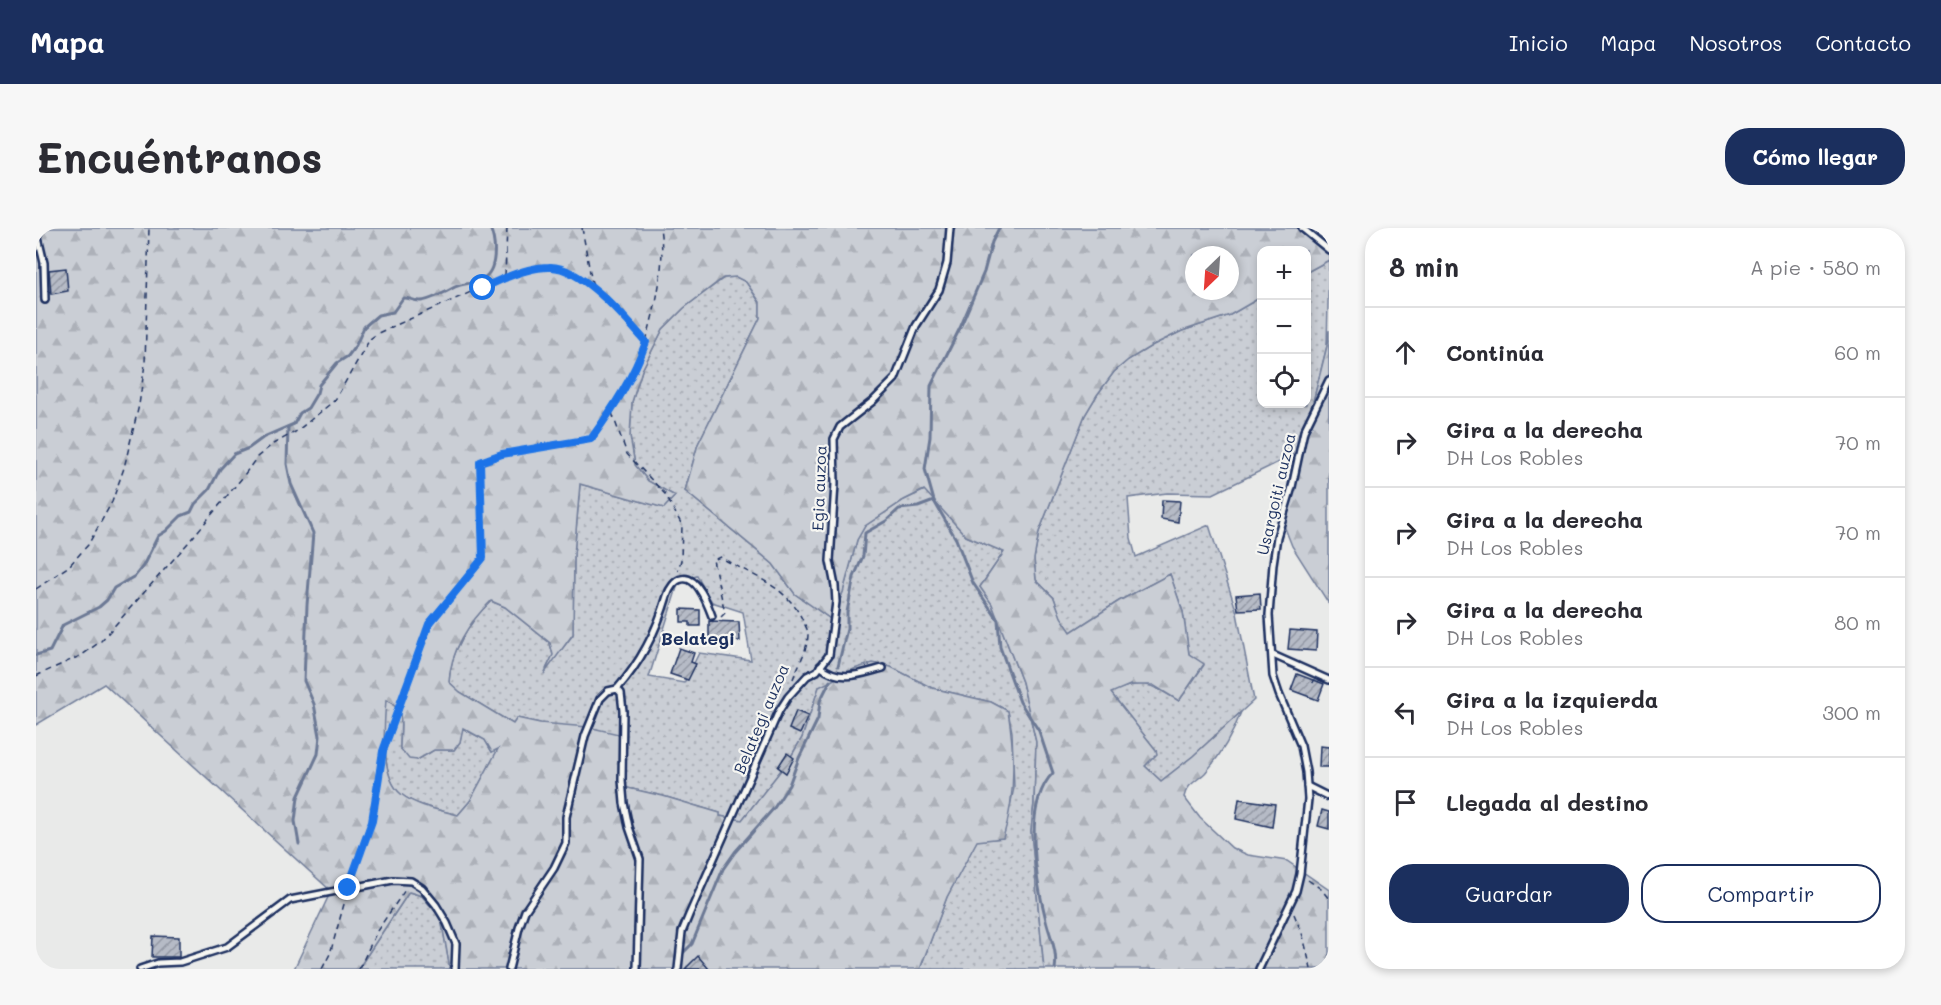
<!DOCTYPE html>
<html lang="es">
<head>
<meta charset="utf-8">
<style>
	:root { --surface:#fff; --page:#f7f7f7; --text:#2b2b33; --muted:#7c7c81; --line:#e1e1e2; --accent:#1b2f5e }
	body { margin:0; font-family:Mali,sans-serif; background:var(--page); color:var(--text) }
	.controls { position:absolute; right:18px; top:18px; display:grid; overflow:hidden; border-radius:12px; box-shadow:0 3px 9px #0003 }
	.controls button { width:54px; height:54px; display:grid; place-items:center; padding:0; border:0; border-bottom:2px solid var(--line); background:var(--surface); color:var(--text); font:30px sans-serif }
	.compass { position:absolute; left:1149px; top:18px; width:54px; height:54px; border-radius:50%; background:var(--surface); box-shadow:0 3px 9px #0003; rotate:205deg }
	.stop { position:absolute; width:18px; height:18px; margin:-14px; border:4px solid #1a73e8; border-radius:50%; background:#fff }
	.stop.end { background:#1a73e8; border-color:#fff; box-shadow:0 2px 6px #0008 }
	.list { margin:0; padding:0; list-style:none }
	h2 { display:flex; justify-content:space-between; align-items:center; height:78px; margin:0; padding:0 24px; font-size:26px }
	h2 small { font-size:20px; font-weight:400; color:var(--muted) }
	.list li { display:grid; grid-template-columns:39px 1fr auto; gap:18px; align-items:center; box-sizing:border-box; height:90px; padding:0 24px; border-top:2px solid var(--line) }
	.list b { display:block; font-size:22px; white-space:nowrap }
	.list p { margin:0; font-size:20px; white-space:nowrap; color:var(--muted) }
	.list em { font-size:20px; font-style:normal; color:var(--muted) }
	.actions { display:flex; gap:12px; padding:18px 24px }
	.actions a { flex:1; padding:14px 0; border:2px solid var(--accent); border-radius:24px; text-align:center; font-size:21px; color:var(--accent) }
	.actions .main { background:var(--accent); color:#fff }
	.icon { flex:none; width:33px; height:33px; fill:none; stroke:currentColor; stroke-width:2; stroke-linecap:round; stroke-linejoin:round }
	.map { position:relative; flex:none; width:1293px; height:741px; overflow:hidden; border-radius:24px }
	header { display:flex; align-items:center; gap:36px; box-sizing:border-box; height:84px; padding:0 30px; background:var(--accent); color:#fff }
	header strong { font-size:28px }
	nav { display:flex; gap:33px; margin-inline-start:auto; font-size:21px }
	.intro { display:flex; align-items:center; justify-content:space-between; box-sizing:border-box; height:144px; padding:0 36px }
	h1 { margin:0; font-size:42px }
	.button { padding:15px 27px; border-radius:24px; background:var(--accent); color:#fff; font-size:21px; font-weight:700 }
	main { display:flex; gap:36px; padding:0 36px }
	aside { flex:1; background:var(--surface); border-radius:24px; box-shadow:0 3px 9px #0003 }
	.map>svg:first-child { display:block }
	.grass { fill:url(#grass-dots); stroke:#727e9a; stroke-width:1.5; fill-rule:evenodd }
	.forest { fill:url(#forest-firs); stroke:#727e9a; stroke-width:1.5; fill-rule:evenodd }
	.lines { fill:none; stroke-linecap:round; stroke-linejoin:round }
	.stream { stroke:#6c7995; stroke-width:3 }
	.building { fill:url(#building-hatch); stroke:#1b2f5e; stroke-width:1.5 }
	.lane-casing { stroke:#1b2f5e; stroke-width:10 }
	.path { stroke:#1b2f5e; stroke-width:1.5; stroke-dasharray:6 4.5; stroke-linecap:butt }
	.lane { stroke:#f6f6f2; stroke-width:5 }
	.route { stroke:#1a73e8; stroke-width:8 }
	.labels { text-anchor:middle; stroke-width:4.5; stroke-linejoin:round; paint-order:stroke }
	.street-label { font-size:16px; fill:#1b2f5e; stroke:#f6f6f2 }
	.neighbourhood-label { font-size:18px; font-weight:bold; fill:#1b2f5e; stroke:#f6f6f2 }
</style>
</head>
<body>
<header>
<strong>Mapa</strong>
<nav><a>Inicio</a><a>Mapa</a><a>Nosotros</a><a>Contacto</a></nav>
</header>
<div class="intro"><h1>Encuéntranos</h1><a class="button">Cómo llegar</a></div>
<main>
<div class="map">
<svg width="1293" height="741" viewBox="0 0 1293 741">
	<defs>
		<pattern id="grass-dots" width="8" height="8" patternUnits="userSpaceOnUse" patternTransform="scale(1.5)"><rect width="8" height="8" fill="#caced5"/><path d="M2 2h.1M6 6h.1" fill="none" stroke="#adb1b9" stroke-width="1.8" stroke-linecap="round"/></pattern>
		<pattern id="forest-firs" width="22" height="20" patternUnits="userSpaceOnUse" patternTransform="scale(1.5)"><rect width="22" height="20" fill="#caced5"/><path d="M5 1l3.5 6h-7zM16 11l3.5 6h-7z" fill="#adb1b9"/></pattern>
		<pattern id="building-hatch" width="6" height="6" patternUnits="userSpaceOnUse" patternTransform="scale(1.5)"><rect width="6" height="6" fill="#b6bbc6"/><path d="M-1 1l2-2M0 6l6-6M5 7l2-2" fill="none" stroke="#9398a4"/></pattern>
	</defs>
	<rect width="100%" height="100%" fill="#e9eae9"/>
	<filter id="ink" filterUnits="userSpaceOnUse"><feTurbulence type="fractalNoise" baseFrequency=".0167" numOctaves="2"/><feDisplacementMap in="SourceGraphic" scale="12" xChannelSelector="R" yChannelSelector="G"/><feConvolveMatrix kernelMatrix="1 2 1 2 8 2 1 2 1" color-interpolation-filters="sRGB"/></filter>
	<g filter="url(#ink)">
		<g class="grass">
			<path d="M1293 32 1291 118 1274 186 1259 226 1177 266 1131 265 1092 270 1095 310 1100 329 1173 297 1201 385 1218 472 1157 528 1125 553 1109 538 1120 526V522L1074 464C1108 451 1113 455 1143 473L1168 437 1153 426 1147 384 1134 346 1083 373 1035 404 1025 390 1018 370 1000 352 998 331 1003 304 1049 187 1061 167 1078 144 1092 132 1117 117 1146 103 1194 87 1225 69 1226 176H1270L1271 44Z"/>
			<path d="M700 49 710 54 724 75V90L662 216 649 263 737 336 759 366 796 392 807 364 821 312 829 298 868 272 889 262 930 308 968 324 944 359 956 376 986 454 1000 514 998 575 995 603 1008 741H884L911 669 941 612 967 610 978 560 976 504 972 483 955 474 896 460 855 439 783 459 766 510 753 532 706 592 683 588 684 585 627 568 587 559 504 495 481 490 477 496 424 464 413 454C414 424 433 394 455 373L469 379 514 415 517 427 510 441 537 407 538 327 544 256 628 280 639 268 612 253 599 237 594 208 596 174 606 142 627 101 648 80 688 50ZM661 348 676 374 707 384 715 432 663 425 648 455 613 449 643 353Z"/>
			<path d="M349 472 358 476 365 485 364 520 381 532 398 522H418L424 514 426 500 449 512 456 524 463 520 434 573 422 587C403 582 380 578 365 566 344 550 348 496 349 472Z"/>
			<path d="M373 664 386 668 405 690 414 741H322Z"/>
		</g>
		<g class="forest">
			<path d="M0 0H1293V32L1271 44 1270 22H1226L1225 69 1194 87 1146 103 1117 117 1092 132 1078 144 1061 167 1049 187 1003 304 998 331 1000 352 1018 370 1025 389 1035 404 1083 373 1134 346 1147 384 1153 426 1168 436 1143 473 1117 457H1094L1075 465 1120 522 1121 526 1109 538 1125 553 1157 528 1205 484C1197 506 1185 527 1169 545 1161 553 1151 556 1148 569L1164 590 1196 620 1212 627 1251 633 1293 662V741H1008L995 603 998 575 1000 514 986 454 956 376 944 359 968 324 930 308 888 262 868 272 829 298 821 312 807 364 796 392 759 366 737 336 649 263 662 216 724 90V74L710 54 700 49 687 50 648 80 627 101 606 142 596 174 594 208 599 237 612 253 639 268 628 280 544 256 538 327 537 406 508 446 517 427 514 415 469 379 455 373C433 394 414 424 413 454L424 464 477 496 481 490 504 495 552 499 587 507 585 514 589 534 587 559 627 568 684 585V588L706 592 753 532 766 510 783 459 818 441 837 435 855 439 896 460 955 474 972 483C979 526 980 569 967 610L941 613 911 669 884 741H414L405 690 386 668 373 664 322 741H258L295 663 68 456 0 497ZM1158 27H1194V63H1158ZM350 472C371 482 364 499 364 520L373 531 381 532 398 522H418L424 514 427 500 449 512 456 524 462 521 434 573 422 587C403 582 380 578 365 566 344 549 348 496 350 472Z"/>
			<path d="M1293 102V376L1256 318 1247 295 1252 257 1259 226 1274 186 1291 118Z"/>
		</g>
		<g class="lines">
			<g class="stream">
				<path d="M963 0 956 14 948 44 924 100 895 158 894 209 889 241 898 273 920 311 937 355 962 392 964 419 984 474 1003 503 1017 545C986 576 1000 653 1010 692 1014 709 1022 723 1019 741"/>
				<path d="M252 199 251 236 255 256 277 305 271 377 268 453 278 476 284 508 282 526 262 569 259 593 263 616"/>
				<path d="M0 427 14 423 27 397 63 379 71 372 78 360 99 348 107 338 122 308 130 303 145 288 155 284 159 276 173 262 184 241 198 226 213 220 228 209 258 196 264 185 272 180 281 165 283 157 301 135 312 128 320 117 328 99 342 87 357 84 367 70C373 69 378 74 385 73 392 73 412 63 419 59 428 55 438 56 446 51 462 43 460 14 454 0"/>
				<path d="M802 438 811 401V384L818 349 827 328 829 305 850 293 863 281 882 279 898 273"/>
				<path d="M644 728 656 716 687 641 699 624 738 580 753 557 763 530 782 491 784 473 794 453"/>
			</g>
		</g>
		<g class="building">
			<path d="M30 40 32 63 15 66 13 42Z"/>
			<path d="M1126 272 1144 273 1142 294 1125 291Z"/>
			<path d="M1224 365 1225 381 1202 382 1200 367Z"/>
			<path d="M645 381 664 382V398H654V394H645Z"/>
			<path d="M673 393 703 394 704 413 673 412Z"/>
			<path d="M1254 402 1281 404 1280 423 1252 421Z"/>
			<path d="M643 420 658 425 655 434 660 436 652 452 634 446Z"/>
			<path d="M1261 446 1277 452V455L1278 452 1288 456 1282 472 1255 462Z"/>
			<path d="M760 483 772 488 764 506 753 501Z"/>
			<path d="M1284 518 1293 519V539H1283Z"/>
			<path d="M751 525 758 530 750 545 742 539Z"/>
			<path d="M1203 571 1239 576 1236 599 1200 591Z"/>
			<path d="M1286 582 1293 584V601L1282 598Z"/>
			<path d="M117 708 143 709V729H116Z"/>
			<path d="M662 728 673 741H649Z"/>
		</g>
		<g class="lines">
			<g class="lane-casing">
				<g id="lane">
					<path d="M1266 0 1293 22"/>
					<path d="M0 1 8 35 9 72"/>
					<path d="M1237 427 1293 452"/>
					<path d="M784 438C804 455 824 446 847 440"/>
					<path d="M581 461C605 434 621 402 631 368 633 361 639 352 646 351 661 347 672 377 676 388"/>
					<path d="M1271 558 1293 569"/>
					<path d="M104 741 122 735 144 734 191 719 254 672 357 652 375 653 386 660 400 677 411 695 420 716 419 741"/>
					<path d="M473 741 483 700 489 683 518 640 530 615V589L549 508 564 471 572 463 581 461 585 465 587 483 586 552 588 575 593 599 604 631 601 741"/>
					<path d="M642 741 646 704 653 687 743 483 752 469 771 448 781 443 793 427 800 374 799 358 794 333 799 256 798 211 804 199 837 173 859 151 880 98 903 62 911 35 914 0"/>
					<path d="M1223 741 1260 663 1264 646 1272 571 1270 544 1265 518 1243 466 1237 448 1233 387 1237 336 1241 309 1256 259 1268 203 1293 152"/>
				</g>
			</g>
			<g class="path">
				<path d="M546 0 557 61"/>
				<path d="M469 48 471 0"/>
				<path d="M610 113C620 77 630 38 624 0"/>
				<path d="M576 185 591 226 629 266 646 297 645 332 642 343"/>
				<path d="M0 361 33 338 52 317 76 274 88 240 103 177 109 136 113 0"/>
				<path d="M685 389 689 385 677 332 684 329C716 348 751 357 767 393 769 397 772 402 772 406 772 421 762 438 757 451"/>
				<path d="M0 448 46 427 65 413 152 315 206 250 221 229 237 216 261 203 299 172 334 111 342 105 469 49 514 38 531 41 578 77 610 114C597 150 578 180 556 211L466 226 444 234 447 330 393 396 347 523 336 593 314 653"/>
				<path d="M1272 652 1285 661 1293 671"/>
				<path d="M1258 686 1267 708 1275 741"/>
				<path d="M286 741 294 726 310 669"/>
				<path d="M323 741 341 703 369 662"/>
			</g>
			<use href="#lane" class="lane"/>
		</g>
	</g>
	<g class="lines" filter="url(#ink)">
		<path class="route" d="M312 660 336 593 347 523 393 396 447 330 444 234 466 226 555 211C578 179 597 150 610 114 590 91 544 37 513 39 493 39 465 51 447 60"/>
	</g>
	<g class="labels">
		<g class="street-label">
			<text transform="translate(783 260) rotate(-88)" y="6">Egia auzoa</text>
			<text transform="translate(1240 266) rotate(-77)" y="6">Usargoiti auzoa</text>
			<text transform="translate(725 491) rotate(-67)" y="6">Belategi auzoa</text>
		</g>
		<g class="neighbourhood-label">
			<text x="662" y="417">Belategi</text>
		</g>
	</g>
</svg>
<div class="controls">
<button>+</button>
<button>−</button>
<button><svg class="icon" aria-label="locate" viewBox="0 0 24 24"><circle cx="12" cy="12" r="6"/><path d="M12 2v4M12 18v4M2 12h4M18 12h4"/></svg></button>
</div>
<svg class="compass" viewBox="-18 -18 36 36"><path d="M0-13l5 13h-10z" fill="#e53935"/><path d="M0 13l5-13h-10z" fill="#7c7c81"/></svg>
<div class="stop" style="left:447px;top:60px"></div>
<div class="stop end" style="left:312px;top:660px"></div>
</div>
<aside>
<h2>8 min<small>A pie · 580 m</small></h2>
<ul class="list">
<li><svg class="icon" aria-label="ahead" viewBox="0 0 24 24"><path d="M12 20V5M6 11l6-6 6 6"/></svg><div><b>Continúa</b></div><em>60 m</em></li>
<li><svg class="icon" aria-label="right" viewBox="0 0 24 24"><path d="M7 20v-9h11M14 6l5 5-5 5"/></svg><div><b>Gira a la derecha</b><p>DH Los Robles</p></div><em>70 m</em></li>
<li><svg class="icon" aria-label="right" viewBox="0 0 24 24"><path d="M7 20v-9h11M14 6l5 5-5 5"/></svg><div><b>Gira a la derecha</b><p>DH Los Robles</p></div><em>70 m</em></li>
<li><svg class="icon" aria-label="right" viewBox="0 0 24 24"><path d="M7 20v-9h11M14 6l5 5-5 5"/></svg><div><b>Gira a la derecha</b><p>DH Los Robles</p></div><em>80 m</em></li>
<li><svg class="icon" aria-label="left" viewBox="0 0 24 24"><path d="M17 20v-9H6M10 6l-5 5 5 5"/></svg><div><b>Gira a la izquierda</b><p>DH Los Robles</p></div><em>300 m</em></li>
<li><svg class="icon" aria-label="arrive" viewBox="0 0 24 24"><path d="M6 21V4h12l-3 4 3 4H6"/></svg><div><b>Llegada al destino</b></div></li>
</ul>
<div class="actions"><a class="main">Guardar</a><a>Compartir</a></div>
</aside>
</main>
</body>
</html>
